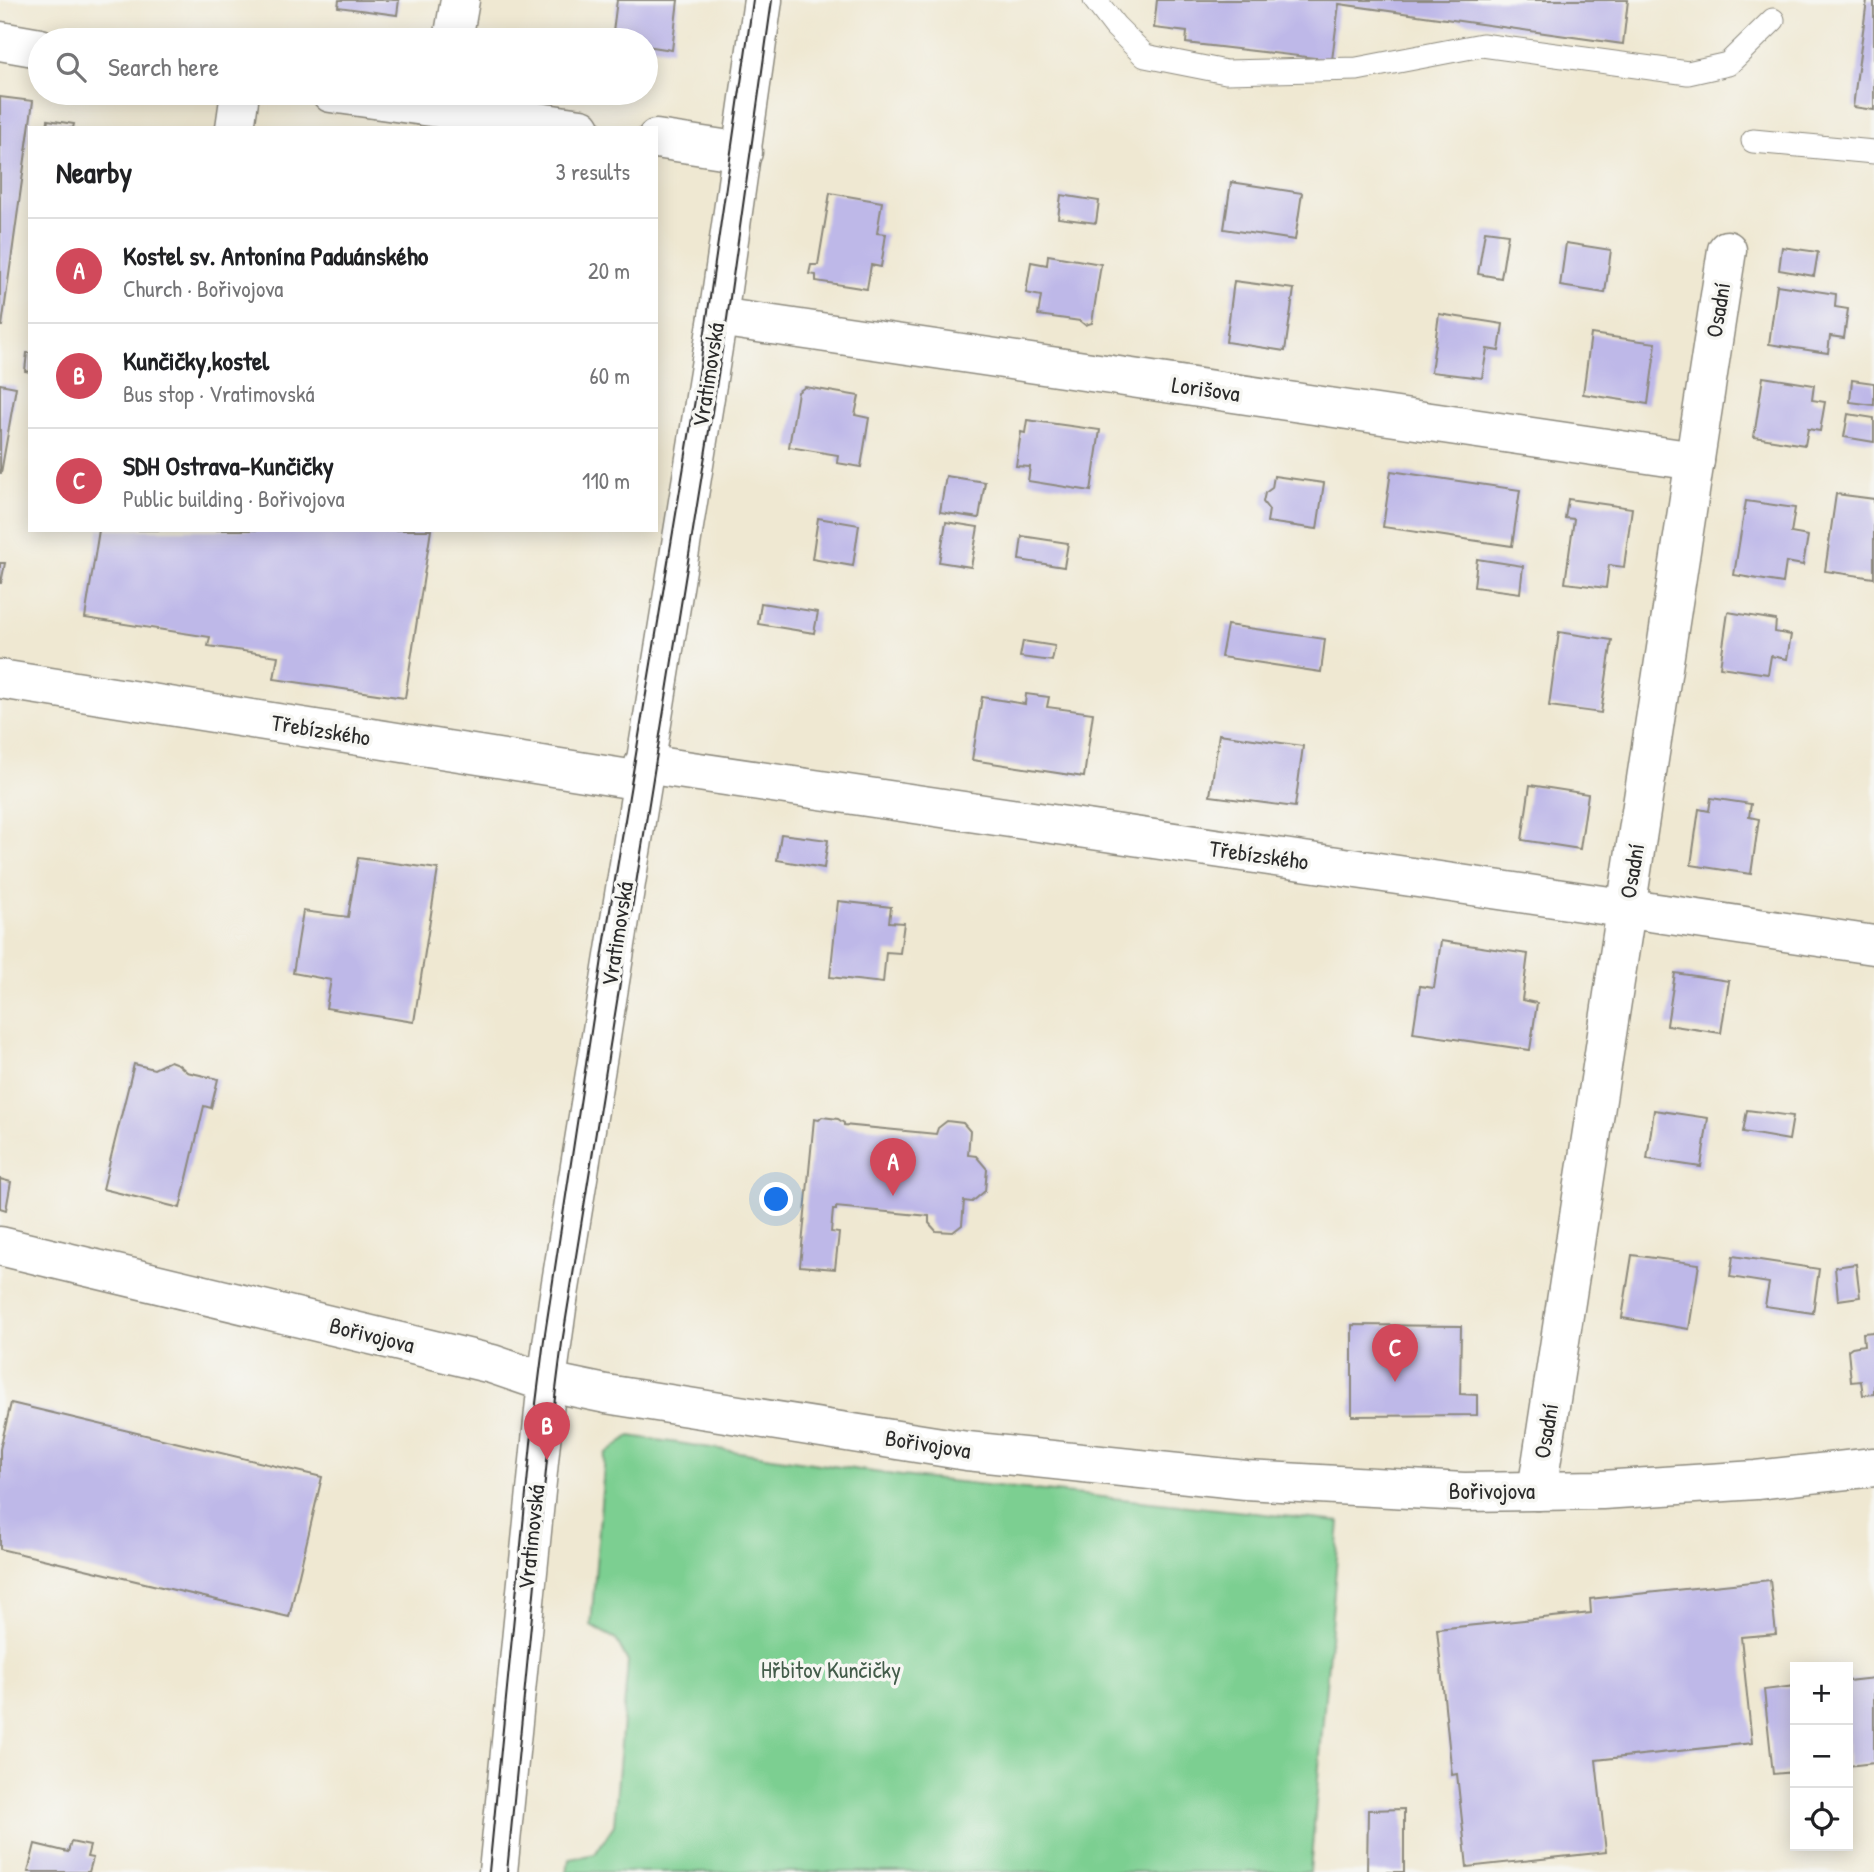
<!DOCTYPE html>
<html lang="en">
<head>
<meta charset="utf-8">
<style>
	:root { --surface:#fff; --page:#f2f2f2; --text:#202124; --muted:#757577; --line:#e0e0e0; --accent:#d1495b }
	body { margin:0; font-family:"Patrick Hand",sans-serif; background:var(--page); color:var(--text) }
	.controls { position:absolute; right:21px; bottom:21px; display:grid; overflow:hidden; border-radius:0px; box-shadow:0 4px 18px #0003 }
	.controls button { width:63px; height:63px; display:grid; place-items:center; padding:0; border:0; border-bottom:2px solid var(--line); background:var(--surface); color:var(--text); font:35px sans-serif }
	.you { position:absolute; left:777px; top:1200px; width:24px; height:24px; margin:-18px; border:5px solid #fff; border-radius:50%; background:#1a73e8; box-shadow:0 0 0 10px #1a73e833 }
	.badge { display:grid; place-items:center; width:46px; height:46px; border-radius:50%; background:var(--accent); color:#fff; font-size:23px; font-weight:700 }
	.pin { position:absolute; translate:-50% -58px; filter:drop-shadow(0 2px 4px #0008) }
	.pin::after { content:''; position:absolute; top:37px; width:24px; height:21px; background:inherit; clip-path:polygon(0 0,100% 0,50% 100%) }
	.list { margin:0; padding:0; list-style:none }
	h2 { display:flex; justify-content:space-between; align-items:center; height:91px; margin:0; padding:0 28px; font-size:30px }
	h2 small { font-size:23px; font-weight:400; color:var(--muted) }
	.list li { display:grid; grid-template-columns:46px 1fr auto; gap:21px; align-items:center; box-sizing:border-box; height:105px; padding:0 28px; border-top:2px solid var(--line) }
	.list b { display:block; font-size:26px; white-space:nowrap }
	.list p { margin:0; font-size:23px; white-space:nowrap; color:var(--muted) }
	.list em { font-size:23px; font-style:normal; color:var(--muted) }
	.icon { flex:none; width:38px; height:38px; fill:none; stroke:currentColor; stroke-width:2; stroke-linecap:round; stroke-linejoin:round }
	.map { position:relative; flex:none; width:1874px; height:1872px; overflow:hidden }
	.search { position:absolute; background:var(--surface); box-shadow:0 4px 18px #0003; left:28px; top:28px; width:630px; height:77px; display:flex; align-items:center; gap:18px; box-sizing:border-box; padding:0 24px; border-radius:38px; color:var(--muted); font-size:26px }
	.panel { position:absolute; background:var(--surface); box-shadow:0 4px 18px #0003; left:28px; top:126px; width:630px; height:406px; border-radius:0px }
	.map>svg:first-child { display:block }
	.green { fill:#7bcf91; stroke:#537d5e; stroke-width:2 }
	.building { fill:#beb8e8 }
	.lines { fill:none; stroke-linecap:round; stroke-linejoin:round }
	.service-casing { stroke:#8d8a7e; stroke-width:25 }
	.minor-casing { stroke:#8d8a7e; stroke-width:41 }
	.tertiary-casing { stroke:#8d8a7e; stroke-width:41 }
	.service { stroke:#fff; stroke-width:23 }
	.minor { stroke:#fff; stroke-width:38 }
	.tertiary { stroke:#fff; stroke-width:38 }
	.tram { stroke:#2b2b2b; stroke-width:2 }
	.labels { text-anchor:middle; stroke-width:7; stroke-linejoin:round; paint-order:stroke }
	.street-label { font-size:23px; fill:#2b2b2b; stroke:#f6f6f2 }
	.park-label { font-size:23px; fill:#435c4a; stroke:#f6f6f2 }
</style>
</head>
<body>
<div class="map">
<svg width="1874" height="1872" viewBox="0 0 1874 1872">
	<rect width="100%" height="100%" fill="#f6f6f2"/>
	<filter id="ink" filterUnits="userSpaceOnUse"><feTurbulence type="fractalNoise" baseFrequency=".0143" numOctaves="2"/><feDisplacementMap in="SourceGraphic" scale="14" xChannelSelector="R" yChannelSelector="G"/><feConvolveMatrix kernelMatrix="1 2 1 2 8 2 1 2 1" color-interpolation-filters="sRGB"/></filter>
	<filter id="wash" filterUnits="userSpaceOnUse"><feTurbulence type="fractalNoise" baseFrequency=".00686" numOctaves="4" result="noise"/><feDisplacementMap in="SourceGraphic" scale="28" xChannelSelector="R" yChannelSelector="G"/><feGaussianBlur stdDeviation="1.57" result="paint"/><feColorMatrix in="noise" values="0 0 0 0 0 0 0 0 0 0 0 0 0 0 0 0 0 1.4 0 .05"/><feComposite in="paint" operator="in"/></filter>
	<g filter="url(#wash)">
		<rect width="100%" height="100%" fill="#efe8d2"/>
		<path class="green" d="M630 1436 901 1476 1340 1522 1310 1872H567L569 1859 595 1854 614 1825 628 1662 616 1639 591 1626 605 1454Z"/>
		<g id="blocks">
			<g class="building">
				<path d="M339 0H399L397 15 338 7Z"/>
				<path d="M617 0H678L672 50 646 46V40H612Z"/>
				<path d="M1157 0H1628L1623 44 1339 4 1332 60 1186 43 1187 32 1154 28Z"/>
				<path d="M1867 0H1874V110L1853 107Z"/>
				<path d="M0 97 33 101 2 326H0Z"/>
				<path d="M48 120 74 124 73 128H47Z"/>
				<path d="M1231 182 1302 193 1295 240 1224 229Z"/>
				<path d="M830 193 882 202 877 233 886 234 881 267 871 265 867 289 816 281V275L809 274 811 265H818Z"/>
				<path d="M1061 195 1099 201 1096 223 1058 218Z"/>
				<path d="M1485 231 1508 234 1501 278 1478 274Z"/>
				<path d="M1566 243 1611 250 1605 293 1560 286Z"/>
				<path d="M1782 247 1818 252 1814 276 1779 270Z"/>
				<path d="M1048 255 1101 264 1092 323 1085 325 1080 321 1038 315 1041 296 1026 293 1031 262 1047 265Z"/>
				<path d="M1234 281 1294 289 1285 351 1226 342Z"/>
				<path d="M1777 285 1836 294 1835 307 1848 309 1844 338 1830 336 1828 353 1769 344Z"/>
				<path d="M1439 314 1503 324 1499 351 1487 349 1482 378 1431 372Z"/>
				<path d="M1591 334 1656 343 1648 404 1583 394Z"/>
				<path d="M27 353H30V372L25 371Z"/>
				<path d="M1763 377 1814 385 1812 400 1825 402 1820 431 1808 429 1805 445 1754 437Z"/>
				<path d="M1852 380 1874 383V405L1850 402Z"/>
				<path d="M0 384 16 387 1 473H0Z"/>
				<path d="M805 387 859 396 855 415 869 418 861 467 837 463 838 455 789 447 798 392Z"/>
				<path d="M1848 414 1874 418V442L1844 437Z"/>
				<path d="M1027 420 1100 430 1091 491 1028 481 1030 467 1016 466 1021 432 1025 433Z"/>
				<path d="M1391 471 1520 490 1512 546 1383 527Z"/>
				<path d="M946 476 985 482 979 518 940 512Z"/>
				<path d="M1274 476 1324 483 1317 529 1267 522 1269 510 1263 502 1265 493 1272 488Z"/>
				<path d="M1836 494 1874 499V578L1825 571Z"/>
				<path d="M1568 499 1632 508 1624 567 1609 565 1606 588 1565 583 1574 519 1565 518Z"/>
				<path d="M1746 501 1795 508 1791 533 1808 536 1803 565 1786 562 1783 583 1734 575Z"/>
				<path d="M818 518 859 525 853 566 812 559Z"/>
				<path d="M946 522 978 527 971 567 939 562Z"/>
				<path d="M99 530H431L405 698 274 679 278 656 208 646 210 637 85 618Z"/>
				<path d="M1022 536 1068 543 1064 567 1019 560Z"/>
				<path d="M1477 559 1523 566 1520 593 1474 587Z"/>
				<path d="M0 563H5L1 583H0Z"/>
				<path d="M761 603 818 612 814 633 758 624Z"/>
				<path d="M1728 612 1776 620 1775 632 1791 635 1787 659 1771 656 1768 674 1720 667Z"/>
				<path d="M1227 625 1325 639 1321 672 1221 657Z"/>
				<path d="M1559 632 1612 640 1601 713 1549 706Z"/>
				<path d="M1023 641 1055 646 1052 661 1020 657Z"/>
				<path d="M1026 694 1049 697 1047 707 1093 713 1084 777 972 760 982 697 1025 704Z"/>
				<path d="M1219 734 1303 746 1295 807 1210 796Z"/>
				<path d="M1530 785 1588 794 1580 849 1522 840Z"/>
				<path d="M1711 798 1751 804 1749 817 1759 819 1751 874 1691 865 1699 809 1709 811Z"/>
				<path d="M781 834 828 840 824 868 777 860Z"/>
				<path d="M358 858 438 869 414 1022 326 1008 331 980 293 973 303 911 348 917Z"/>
				<path d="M838 901 891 907 889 922 904 923 900 953 886 952 883 983 830 977Z"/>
				<path d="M1441 941 1528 954 1522 1000 1537 1003 1530 1050 1413 1033 1420 986 1434 988Z"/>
				<path d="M1675 973 1729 981 1721 1033 1667 1025Z"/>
				<path d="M170 1061 178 1064 187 1072 218 1079 211 1108 204 1106 180 1208 103 1189 134 1064 154 1069Z"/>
				<path d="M1654 1110 1708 1118 1701 1167 1647 1159Z"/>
				<path d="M1747 1110 1793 1116 1789 1140 1743 1132Z"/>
				<path d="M822 1117 838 1119 844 1123V1125L936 1134 938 1128 947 1121 963 1123 970 1131 968 1155 976 1156 987 1169 985 1191 972 1202 964 1201 962 1225 953 1232 936 1231 929 1223V1216L836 1207V1210H833L831 1232 839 1233 835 1269 800 1266 814 1119 819 1120Z"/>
				<path d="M0 1179 11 1182 6 1210 0 1208Z"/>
				<path d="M1632 1255 1699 1264 1689 1329 1622 1318Z"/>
				<path d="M1733 1256 1819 1269 1813 1313 1765 1306 1769 1283 1730 1277Z"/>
				<path d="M1856 1264 1860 1297 1838 1300 1835 1267Z"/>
				<path d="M1352 1325 1461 1326 1460 1394 1477 1395V1415L1352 1416Z"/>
				<path d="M1874 1332V1394L1863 1395 1861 1381 1851 1382 1848 1350 1852 1347 1864 1345 1863 1333Z"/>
				<path d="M11 1403 322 1477 289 1617 0 1549V1449Z"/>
				<path d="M1770 1580 1776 1634 1741 1637 1752 1743 1596 1760 1606 1852 1467 1867 1457 1774 1452 1775 1437 1629 1591 1613 1590 1599Z"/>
				<path d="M1874 1678V1763L1848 1766V1681Z"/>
				<path d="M1795 1686V1772L1773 1774 1764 1690Z"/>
				<path d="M1404 1809V1872H1367L1368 1810Z"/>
				<path d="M71 1842 90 1846 87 1857 93 1858 89 1872H28L35 1844 68 1852Z"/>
			</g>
		</g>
	</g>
	<g filter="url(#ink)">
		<use href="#blocks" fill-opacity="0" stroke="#8d8a7e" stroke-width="2"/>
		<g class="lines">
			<g class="service-casing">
				<g id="service">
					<path d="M1095 0 1115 26 1145 56 1226 72 1357 69 1482 45 1688 73 1728 64 1773 20"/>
					<path d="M1753 141 1874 152"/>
				</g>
			</g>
			<g class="minor-casing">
				<g id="minor">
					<path d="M453 40 460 0"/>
					<path d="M0 41 40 48"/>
					<path d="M331 93 581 128"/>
					<path d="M235 128 240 93"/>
					<path d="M656 139 743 152"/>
					<path d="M718 317 1695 461"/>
					<path d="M0 679 642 781"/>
					<path d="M644 764 1874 945"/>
					<path d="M0 1246 492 1364 539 1380 606 1394 967 1451 1246 1480 1464 1492 1602 1490 1756 1480 1874 1467"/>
					<path d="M1537 1491 1727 250"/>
				</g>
			</g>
			<g class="tertiary-casing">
				<path id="tertiary" d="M498 1872 547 1381 558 1301 718 317 763 0"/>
			</g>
			<use href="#service" class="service"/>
			<use href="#minor" class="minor"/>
			<use href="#tertiary" class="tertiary"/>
			<g class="tram">
				<path d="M489 1872 531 1443 544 1340 604 946 696 394 753 0"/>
				<path d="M507 1872 547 1460 562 1343 727 319 772 0"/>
			</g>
		</g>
	</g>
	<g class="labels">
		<g class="street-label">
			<text transform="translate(1718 310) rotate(-81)" y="8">Osadní</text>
			<text transform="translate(708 375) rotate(-81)" y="8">Vratimovská</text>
			<text transform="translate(1206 389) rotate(8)" y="8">Lorišova</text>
			<text transform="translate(321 730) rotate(9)" y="8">Třebízského</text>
			<text transform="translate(1259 855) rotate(8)" y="8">Třebízského</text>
			<text transform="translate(1632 871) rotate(-81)" y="8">Osadní</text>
			<text transform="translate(617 934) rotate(-81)" y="8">Vratimovská</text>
			<text transform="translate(372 1335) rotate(14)" y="8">Bořivojova</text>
			<text transform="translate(1546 1431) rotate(-81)" y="8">Osadní</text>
			<text transform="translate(928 1444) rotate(9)" y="8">Bořivojova</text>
			<text x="1492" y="1499">Bořivojova</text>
			<text transform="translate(531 1537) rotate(-84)" y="8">Vratimovská</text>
		</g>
		<g class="park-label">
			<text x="831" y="1678">Hřbitov Kunčičky</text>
		</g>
	</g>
</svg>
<div class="controls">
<button>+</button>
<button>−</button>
<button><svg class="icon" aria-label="locate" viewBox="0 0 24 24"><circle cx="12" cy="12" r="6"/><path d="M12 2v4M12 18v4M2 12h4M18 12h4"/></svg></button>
</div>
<div class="you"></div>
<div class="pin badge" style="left:893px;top:1196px">A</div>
<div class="pin badge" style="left:547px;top:1460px">B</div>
<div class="pin badge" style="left:1395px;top:1382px">C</div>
<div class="search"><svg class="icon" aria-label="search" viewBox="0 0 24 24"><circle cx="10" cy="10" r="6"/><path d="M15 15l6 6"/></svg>Search here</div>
<section class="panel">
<h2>Nearby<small>3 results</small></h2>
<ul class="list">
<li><span class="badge">A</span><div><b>Kostel sv. Antonína Paduánského</b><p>Church · Bořivojova</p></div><em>20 m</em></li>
<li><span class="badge">B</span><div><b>Kunčičky,kostel</b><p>Bus stop · Vratimovská</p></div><em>60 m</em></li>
<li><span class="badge">C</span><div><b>SDH Ostrava-Kunčičky</b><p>Public building · Bořivojova</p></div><em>110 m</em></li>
</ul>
</section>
</div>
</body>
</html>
